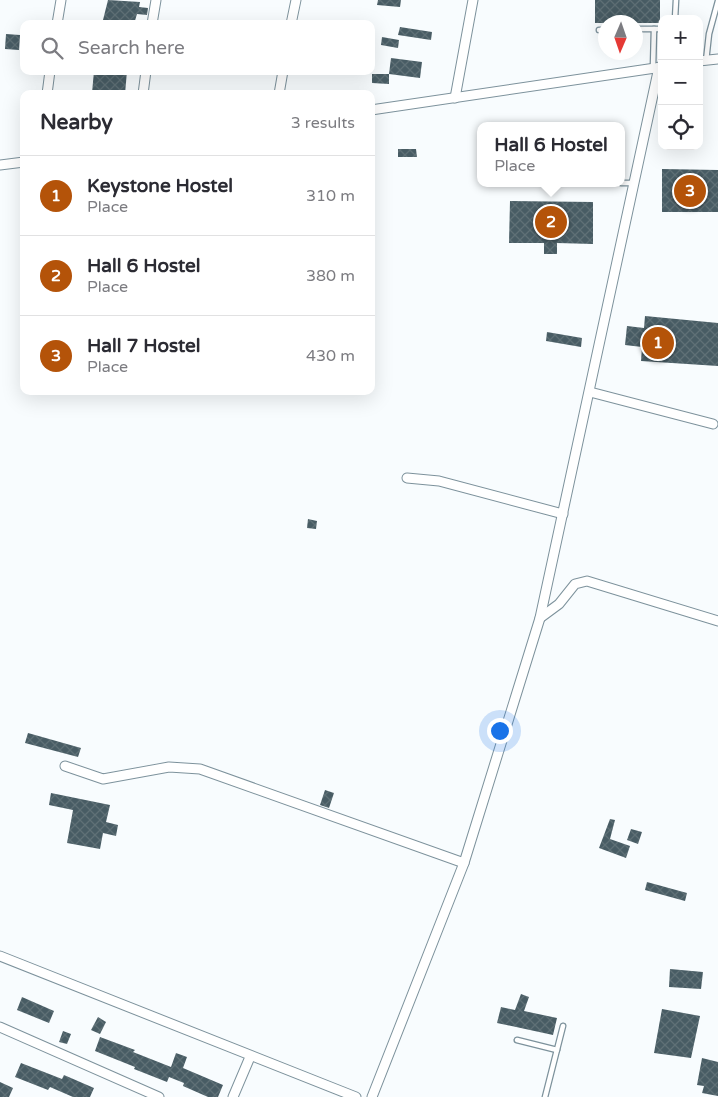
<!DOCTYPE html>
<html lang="en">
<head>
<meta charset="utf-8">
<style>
	:root { --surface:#fff; --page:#f7f7f7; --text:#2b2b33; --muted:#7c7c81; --line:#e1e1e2; --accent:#b45309 }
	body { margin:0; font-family:"Varela Round",sans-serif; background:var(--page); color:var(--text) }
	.controls { position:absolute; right:15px; top:15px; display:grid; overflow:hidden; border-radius:10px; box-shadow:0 5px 20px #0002 }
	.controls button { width:45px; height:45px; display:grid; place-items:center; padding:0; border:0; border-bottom:1px solid var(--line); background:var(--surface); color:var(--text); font:25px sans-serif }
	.compass { position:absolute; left:598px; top:15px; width:45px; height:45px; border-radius:50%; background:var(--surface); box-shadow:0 5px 20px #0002; rotate:182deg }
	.you { position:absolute; left:499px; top:730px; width:18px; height:18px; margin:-12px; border:4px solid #fff; border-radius:50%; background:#1a73e8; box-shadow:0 0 0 8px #1a73e833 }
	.badge { display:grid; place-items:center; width:32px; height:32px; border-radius:50%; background:var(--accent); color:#fff; font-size:16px; font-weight:700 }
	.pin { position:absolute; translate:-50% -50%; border:2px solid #fff; box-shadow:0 1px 5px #0006 }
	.popup { position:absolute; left:477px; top:122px; width:148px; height:65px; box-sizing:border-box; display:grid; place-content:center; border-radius:10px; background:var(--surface); filter:drop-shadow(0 1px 4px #0005); font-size:16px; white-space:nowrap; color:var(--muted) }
	.popup b { font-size:19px; color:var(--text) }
	.popup::after { content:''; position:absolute; left:50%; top:100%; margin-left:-10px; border:10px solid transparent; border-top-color:var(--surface) }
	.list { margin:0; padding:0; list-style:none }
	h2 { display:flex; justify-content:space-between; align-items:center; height:65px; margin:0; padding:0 20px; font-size:21px }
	h2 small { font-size:16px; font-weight:400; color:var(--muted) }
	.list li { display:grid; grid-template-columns:32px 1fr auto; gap:15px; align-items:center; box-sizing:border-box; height:80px; padding:0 20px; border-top:1px solid var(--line) }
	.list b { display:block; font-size:19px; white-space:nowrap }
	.list p { margin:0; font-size:16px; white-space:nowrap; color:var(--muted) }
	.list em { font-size:16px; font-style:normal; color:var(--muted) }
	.icon { flex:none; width:28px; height:28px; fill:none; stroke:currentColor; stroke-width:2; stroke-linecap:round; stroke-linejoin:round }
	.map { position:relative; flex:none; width:718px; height:1097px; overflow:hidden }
	.search { position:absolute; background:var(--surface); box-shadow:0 5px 20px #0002; left:20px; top:20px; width:355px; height:55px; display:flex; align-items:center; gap:12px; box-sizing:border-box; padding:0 18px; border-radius:10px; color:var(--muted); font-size:19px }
	.panel { position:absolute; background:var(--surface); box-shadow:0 5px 20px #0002; left:20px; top:90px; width:355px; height:305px; border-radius:10px }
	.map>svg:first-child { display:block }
	.building { fill:url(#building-cross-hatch) }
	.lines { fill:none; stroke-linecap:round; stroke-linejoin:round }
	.lane-casing { stroke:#7d929c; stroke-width:7 }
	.street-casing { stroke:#7d929c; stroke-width:11 }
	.lane { stroke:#fff; stroke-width:4.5 }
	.street { stroke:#fff; stroke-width:9 }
</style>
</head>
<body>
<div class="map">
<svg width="718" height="1097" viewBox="0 0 718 1097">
	<defs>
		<pattern id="building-cross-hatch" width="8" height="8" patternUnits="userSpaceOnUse" patternTransform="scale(1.25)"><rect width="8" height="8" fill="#485c64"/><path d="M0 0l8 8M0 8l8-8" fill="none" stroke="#5f7076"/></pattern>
	</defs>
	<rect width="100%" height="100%" fill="#f8fcfe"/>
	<g class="building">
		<path d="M108 0 140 2 139 7 148 8 147 15 137 14 134 24H102Z"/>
		<path d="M378 0H401L400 7 377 5Z"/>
		<rect x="595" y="0" width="65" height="23"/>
		<path d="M400 27 432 32 431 40 398 35Z"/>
		<path d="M6 34 20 35 19 50 5 49Z"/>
		<path d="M382 37 399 40 398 48 381 45Z"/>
		<path d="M391 58 422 62 420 78 389 74Z"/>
		<path d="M94 71H127L125 94 92 93Z"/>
		<path d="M372 74H389V84L372 83Z"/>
		<path d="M398 149H416L417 157H398Z"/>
		<path d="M662 169 718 170V212H662Z"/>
		<path d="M510 201 593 202V244L557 243V254H544V243H509Z"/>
		<path d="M645 316 718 323V366L641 361 642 347 625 345 627 326 644 328Z"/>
		<path d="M547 332 582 338 581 347 546 341Z"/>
		<path d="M308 519 317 521 316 529 307 528Z"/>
		<path d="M28 733 81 748 78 757 25 743Z"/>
		<path d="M325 790 334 793 329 808 320 805Z"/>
		<path d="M51 793 110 805 106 822 118 825 116 836 103 833 100 849 67 843 73 810 49 805Z"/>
		<path d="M610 819 615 820 610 839 630 846 626 858 599 848Z"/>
		<path d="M631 829 642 832 638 844 627 840Z"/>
		<path d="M647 882 687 893 685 901 645 890Z"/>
		<path d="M670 969 703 972 701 989 669 987Z"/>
		<path d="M521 994 529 997 524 1011 557 1018 553 1035 497 1023 501 1007 515 1010Z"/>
		<path d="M22 997 54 1011 49 1023 17 1010Z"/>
		<path d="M662 1009 700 1016 691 1058 654 1053Z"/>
		<path d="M98 1017 106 1022 100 1034 91 1030Z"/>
		<path d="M63 1031 71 1034 67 1044 59 1042Z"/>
		<path d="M100 1037 135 1050 133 1052 171 1067 176 1053 187 1057 183 1068 223 1085 218 1097H208L183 1086 184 1083 169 1077 167 1082 134 1069 135 1067 95 1051Z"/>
		<path d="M702 1058 718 1062V1096L702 1093 704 1086 697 1085Z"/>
		<path d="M21 1063 62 1079 64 1075 94 1088 90 1097H73L50 1087 48 1090 15 1077Z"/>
		<path d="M0 1082 13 1088 9 1097H0Z"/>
	</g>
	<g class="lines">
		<g class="lane-casing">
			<g id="lane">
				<path d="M675 19 676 0"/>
				<path d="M636 29H662"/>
				<path d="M599 30H606"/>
				<path d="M706 61 709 34 718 1"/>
				<path d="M653 67 654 29"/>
				<path d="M621 183H633"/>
				<path d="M517 1040 557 1050"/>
				<path d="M545 1097 563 1026"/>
			</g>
		</g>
		<g class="street-casing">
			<g id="street">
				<path d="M57 24 61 0"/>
				<path d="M152 24 156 0"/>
				<path d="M291 24 296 0"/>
				<path d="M699 61 718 59"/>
				<path d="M47 94 50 71"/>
				<path d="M143 94 146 71"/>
				<path d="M279 94 283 71"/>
				<path d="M455 98 473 0"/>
				<path d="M371 110 662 67"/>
				<path d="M0 165 24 162"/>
				<path d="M590 392 713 424"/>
				<path d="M407 478 439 481 563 514"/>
				<path d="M540 618 559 604 575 584 587 581 718 621"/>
				<path d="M65 766 103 779 169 767 200 769 464 863"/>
				<path d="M0 956 356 1097"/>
				<path d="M0 1027 159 1097"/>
				<path d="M233 1097 250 1057"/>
				<path d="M372 1097 464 863 540 618 659 67"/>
			</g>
		</g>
		<use href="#lane" class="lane"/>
		<use href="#street" class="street"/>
	</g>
</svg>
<div class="controls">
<button>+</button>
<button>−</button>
<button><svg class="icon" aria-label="locate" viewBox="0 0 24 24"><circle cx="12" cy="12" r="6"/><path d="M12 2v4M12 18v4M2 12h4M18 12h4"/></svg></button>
</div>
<svg class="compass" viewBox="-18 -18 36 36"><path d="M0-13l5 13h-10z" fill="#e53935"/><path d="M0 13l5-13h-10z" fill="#7c7c81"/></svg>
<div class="you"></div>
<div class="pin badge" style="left:658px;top:343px">1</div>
<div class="pin badge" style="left:551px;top:222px">2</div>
<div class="popup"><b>Hall 6 Hostel</b>Place</div>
<div class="pin badge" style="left:690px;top:191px">3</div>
<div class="search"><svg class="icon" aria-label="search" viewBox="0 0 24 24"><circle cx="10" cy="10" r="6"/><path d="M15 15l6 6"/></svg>Search here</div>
<section class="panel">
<h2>Nearby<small>3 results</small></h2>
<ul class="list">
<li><span class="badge">1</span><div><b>Keystone Hostel</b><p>Place</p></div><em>310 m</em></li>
<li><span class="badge">2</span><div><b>Hall 6 Hostel</b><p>Place</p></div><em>380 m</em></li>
<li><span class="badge">3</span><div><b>Hall 7 Hostel</b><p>Place</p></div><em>430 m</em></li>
</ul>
</section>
</div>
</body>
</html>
